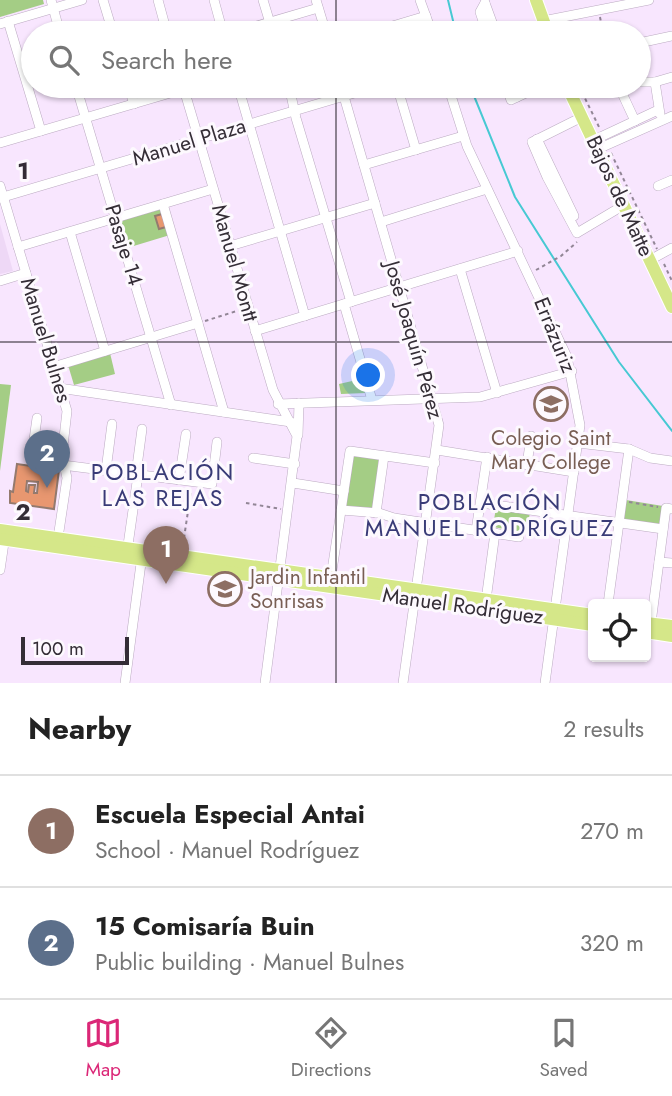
<!DOCTYPE html>
<html lang="en">
<head>
<meta charset="utf-8">
<style>
	:root { --surface:#fff; --page:#f2f2f2; --text:#222; --muted:#767676; --line:#e0e0e0; --accent:#db2777 }
	body { margin:0; font-family:Jost,sans-serif; background:var(--page); color:var(--text) }
	.controls { position:absolute; right:21px; bottom:21px; display:grid; overflow:hidden; border-radius:7px; box-shadow:0 2px 5px #0004 }
	.controls button { width:63px; height:63px; display:grid; place-items:center; padding:0; border:0; border-bottom:2px solid var(--line); background:var(--surface); color:var(--text); font:35px sans-serif }
	.scale { position:absolute; left:21px; bottom:18px; width:108px; box-sizing:border-box; padding-left:7px; border:4px solid #342d36; border-top:0; font-size:19px; line-height:24px; white-space:nowrap; color:#342d36; -webkit-text-stroke:5px #fdf9fe; paint-order:stroke }
	.you { position:absolute; left:369px; top:376px; width:24px; height:24px; margin:-18px; border:5px solid #fff; border-radius:50%; background:#1a73e8; box-shadow:0 0 0 10px #1a73e833 }
	.badge { display:grid; place-items:center; width:46px; height:46px; border-radius:50%; background:var(--accent); color:#fff; font-size:23px; font-weight:700 }
	.pin { position:absolute; translate:-50% -58px; filter:drop-shadow(0 2px 4px #0008) }
	.pin::after { content:''; position:absolute; top:37px; width:24px; height:21px; background:inherit; clip-path:polygon(0 0,100% 0,50% 100%) }
	.list { margin:0; padding:0; list-style:none }
	h2 { display:flex; justify-content:space-between; align-items:center; height:91px; margin:0; padding:0 28px; font-size:30px }
	h2 small { font-size:23px; font-weight:400; color:var(--muted) }
	.list li { display:grid; grid-template-columns:46px 1fr auto; gap:21px; align-items:center; box-sizing:border-box; height:112px; padding:0 28px; border-top:2px solid var(--line) }
	.list b { display:block; font-size:26px; white-space:nowrap }
	.list p { margin:0; font-size:23px; white-space:nowrap; color:var(--muted) }
	.list em { font-size:23px; font-style:normal; color:var(--muted) }
	.icon { flex:none; width:38px; height:38px; fill:none; stroke:currentColor; stroke-width:2; stroke-linecap:round; stroke-linejoin:round }
	.map { position:relative; flex:none; width:672px; height:683px; overflow:hidden }
	.search { position:absolute; background:var(--surface); box-shadow:0 2px 5px #0004; left:21px; right:21px; top:21px; height:77px; display:flex; align-items:center; gap:18px; box-sizing:border-box; padding:0 24px; border-radius:38px; color:var(--muted); font-size:26px }
	.sheet { height:315px; background:var(--surface) }
	nav { display:flex; justify-content:space-around; align-items:center; box-sizing:border-box; height:98px; border-top:2px solid var(--line); background:var(--surface); font-size:19px; color:var(--muted) }
	nav a { display:grid; justify-items:center; gap:4px }
	nav .on { color:var(--accent) }
	.map>svg:first-child { display:block }
	.built { fill:#eed8f6 }
	.green { fill:#a4cd85 }
	.lines { fill:none; stroke-linecap:round; stroke-linejoin:round }
	.stream { stroke:#47c9d3; stroke-width:2 }
	.building { fill:#e89770; stroke:#947a6e; stroke-width:2; fill-rule:evenodd }
	.minor-casing { stroke:#bcabc2; stroke-width:10 }
	.major-casing { stroke:#fff; stroke-width:14 }
	.path { stroke:#928696; stroke-width:2; stroke-dasharray:3.5 3.5; stroke-linecap:butt }
	.minor { stroke:#fff; stroke-width:9 }
	.major { stroke:#d5e789; stroke-width:12 }
	.grid { fill:none; stroke:#342d36; stroke-width:2; stroke-opacity:0.55 }
	.labels { text-anchor:middle; stroke-width:6; stroke-linejoin:round; paint-order:stroke }
	.street-label { font-size:21px; fill:#342d36; stroke:#fdf9fe }
	.education-label { font-size:21px; fill:#785e54; stroke:#fdf9fe }
	.neighbourhood-label { font-size:23px; letter-spacing:2px; fill:#393b77; stroke:#fdf9fe }
	.grid-label { font-size:23px; text-anchor:middle; font-weight:bold; fill:#342d36; stroke:#fdf9fe; stroke-width:6; stroke-linejoin:round; paint-order:stroke }
</style>
</head>
<body>
<div class="map">
<svg width="672" height="683" viewBox="0 0 672 683">
	<rect width="100%" height="100%" fill="#f8e6fe"/>
	<path class="built" d="M0 224 13 271 0 274Z"/>
	<g class="green">
		<path d="M0 0H43L44 4 0 17Z"/>
		<path d="M162 209 170 235 127 248 119 221Z"/>
		<path d="M110 353 115 374 74 385 68 365Z"/>
		<path d="M361 379 366 393 341 394 339 384Z"/>
		<path d="M0 384 11 385 0 471Z"/>
		<path d="M353 453 382 458 374 513 344 508Z"/>
		<path d="M626 500 663 506 660 526 623 520Z"/>
		<path d="M496 507 530 513 526 533 493 527Z"/>
	</g>
	<g class="lines">
		<g class="stream">
			<path d="M448 0 456 33"/>
			<path d="M470 86 515 197 619 362 672 431"/>
		</g>
	</g>
	<g class="building">
		<path d="M162 214 166 227 159 229 155 216Z"/>
		<path d="M17 464 59 470 54 509 10 503V491L13 492ZM27 481 38 482 37 493H34L35 485H29L28 492 26 491Z"/>
	</g>
	<g class="lines">
		<g class="minor-casing">
			<g id="minor">
				<path d="M51 0 60 33"/>
				<path d="M103 0 113 33"/>
				<path d="M158 0 167 33"/>
				<path d="M214 0 223 33"/>
				<path d="M263 0 273 33"/>
				<path d="M316 0 326 33"/>
				<path d="M420 0 432 33"/>
				<path d="M485 3 480 12 487 33"/>
				<path d="M485 3 496 33"/>
				<path d="M8 21 41 131"/>
				<path d="M543 21 649 0"/>
				<path d="M0 24 82 0"/>
				<path d="M233 33 318 8"/>
				<path d="M369 33 426 16"/>
				<path d="M639 43 672 36"/>
				<path d="M639 82H655L672 77"/>
				<path d="M655 82 660 114"/>
				<path d="M76 86 171 405"/>
				<path d="M128 86 134 104"/>
				<path d="M183 86 273 390 297 436 265 683"/>
				<path d="M238 86 305 316"/>
				<path d="M289 86 296 118 351 302"/>
				<path d="M341 86 439 425 403 683"/>
				<path d="M397 86 416 150"/>
				<path d="M448 86 467 146 567 357 580 425 545 683"/>
				<path d="M506 86 511 100 541 86"/>
				<path d="M514 86 517 97"/>
				<path d="M622 86 621 91 635 121"/>
				<path d="M582 117 532 142 547 177 577 233 624 205"/>
				<path d="M537 139 574 216"/>
				<path d="M594 140 658 110"/>
				<path d="M0 143 184 89"/>
				<path d="M598 149 672 116"/>
				<path d="M364 165 463 136"/>
				<path d="M0 186 67 411 62 455 67 478 58 538"/>
				<path d="M658 186 672 180"/>
				<path d="M0 198 378 86"/>
				<path d="M163 204 224 412"/>
				<path d="M381 222 487 189"/>
				<path d="M70 232 105 351"/>
				<path d="M230 246 375 203"/>
				<path d="M18 247 213 189"/>
				<path d="M650 260 672 248"/>
				<path d="M460 269 497 393"/>
				<path d="M0 281 26 273"/>
				<path d="M344 304 372 400"/>
				<path d="M255 331 518 251"/>
				<path d="M53 367 198 323"/>
				<path d="M59 388 291 422"/>
				<path d="M278 404 480 397 572 371"/>
				<path d="M37 418 31 461 212 484 217 442"/>
				<path d="M298 435 299 403"/>
				<path d="M578 443 629 449 650 458 672 461"/>
				<path d="M437 450 574 472"/>
				<path d="M253 458 295 464"/>
				<path d="M527 465 531 436"/>
				<path d="M106 470 112 424"/>
				<path d="M136 474 142 429"/>
				<path d="M179 480 186 434"/>
				<path d="M293 483 344 491"/>
				<path d="M481 503 663 529"/>
				<path d="M341 510 379 513 394 518 519 537"/>
				<path d="M376 513 384 456"/>
				<path d="M476 531 487 457"/>
				<path d="M127 552 138 475"/>
				<path d="M659 562 672 563"/>
				<path d="M0 570 5 536"/>
				<path d="M331 577 350 451 435 463"/>
				<path d="M486 600 495 533"/>
				<path d="M608 604 629 449"/>
				<path d="M651 623 666 508 672 509"/>
				<path d="M125 683 142 556"/>
			</g>
		</g>
		<g class="major-casing">
			<g id="major">
				<path d="M536 0 548 33"/>
				<path d="M567 86 672 307"/>
				<path d="M0 530 593 615"/>
				<path d="M0 539 593 625"/>
				<path d="M646 623 672 626"/>
				<path d="M646 632 672 636"/>
			</g>
		</g>
		<g class="path">
			<path d="M600 17 603 33"/>
			<path d="M579 86 600 129"/>
			<path d="M611 153 657 249"/>
			<path d="M664 264 672 281"/>
			<path d="M536 270 561 256 577 242"/>
			<path d="M205 321 240 310"/>
			<path d="M629 502 658 507"/>
			<path d="M246 503 281 509"/>
			<path d="M184 538 191 491"/>
		</g>
		<use href="#minor" class="minor"/>
		<use href="#major" class="major"/>
	</g>
	<path class="grid" d="M336 0V33M336 86V683M0 342H672"/>
	<defs>
		<g id="school-ring" transform="scale(1.75)"><circle r="9.5" fill="#fdf9fe" stroke="#8d6e63" stroke-width="1.5"/><path d="M0-5L7-2L0 1L-7-2ZM-4 1L0 2.5L4 1V4Q0 6-4 4Z" fill="#8d6e63"/></g>
	</defs>
	<g fill-rule="evenodd">
		<use href="#school-ring" x="551" y="404"/>
		<use href="#school-ring" x="225" y="589"/>
	</g>
	<g class="labels">
		<g class="street-label">
			<text transform="translate(189 142) rotate(-17)" y="7">Manuel Plaza</text>
			<text transform="translate(620 196) rotate(65)" y="7">Bajos de Matte</text>
			<text transform="translate(124 245) rotate(73)" y="7">Pasaje 14</text>
			<text transform="translate(235 263) rotate(74)" y="7">Manuel Montt</text>
			<text transform="translate(555 335) rotate(68)" y="7">Errázuriz</text>
			<text transform="translate(46 340) rotate(73)" y="7">Manuel Bulnes</text>
			<text transform="translate(414 340) rotate(74)" y="7">José Joaquín Pérez</text>
			<text transform="translate(463 606) rotate(8)" y="7">Manuel Rodríguez</text>
		</g>
		<g class="education-label">
			<text x="551" y="445">Colegio Saint<tspan x="551" dy="24">Mary College</tspan></text>
			<text x="250" y="584" text-anchor="start">Jardin Infantil<tspan x="250" dy="24">Sonrisas</tspan></text>
		</g>
		<g class="neighbourhood-label">
			<text x="163" y="480">POBLACIÓN<tspan x="163" dy="26">LAS REJAS</tspan></text>
			<text x="490" y="510">POBLACIÓN<tspan x="490" dy="26">MANUEL RODRÍGUEZ</tspan></text>
		</g>
	</g>
	<g class="grid-label">
		<text x="23" y="179">1</text>
		<text x="23" y="520">2</text>
	</g>
</svg>
<div class="controls">
<button><svg class="icon" aria-label="locate" viewBox="0 0 24 24"><circle cx="12" cy="12" r="6"/><path d="M12 2v4M12 18v4M2 12h4M18 12h4"/></svg></button>
</div>
<div class="scale">100 m</div>
<div class="you"></div>
<div class="pin badge" style="left:166px;top:584px;background:#8d6e63">1</div>
<div class="pin badge" style="left:47px;top:488px;background:#5c6f8a">2</div>
<div class="search"><svg class="icon" aria-label="search" viewBox="0 0 24 24"><circle cx="10" cy="10" r="6"/><path d="M15 15l6 6"/></svg>Search here</div>
</div>
<section class="sheet">
<h2>Nearby<small>2 results</small></h2>
<ul class="list">
<li><span class="badge" style="background:#8d6e63">1</span><div><b>Escuela Especial Antai</b><p>School · Manuel Rodríguez</p></div><em>270 m</em></li>
<li><span class="badge" style="background:#5c6f8a">2</span><div><b>15 Comisaría Buin</b><p>Public building · Manuel Bulnes</p></div><em>320 m</em></li>
</ul>
</section>
<nav>
<a class="on"><svg class="icon" aria-label="map" viewBox="0 0 24 24"><path d="M3 6l6-2 6 2 6-2v14l-6 2-6-2-6 2zM9 4v14M15 6v14"/></svg>Map</a>
<a><svg class="icon" aria-label="directions" viewBox="0 0 24 24"><path d="M12 3l9 9-9 9-9-9zM9 14v-3h6M13 9l2 2-2 2"/></svg>Directions</a>
<a><svg class="icon" aria-label="saved" viewBox="0 0 24 24"><path d="M7 4h10v16l-5-4-5 4z"/></svg>Saved</a>
</nav>
</body>
</html>
